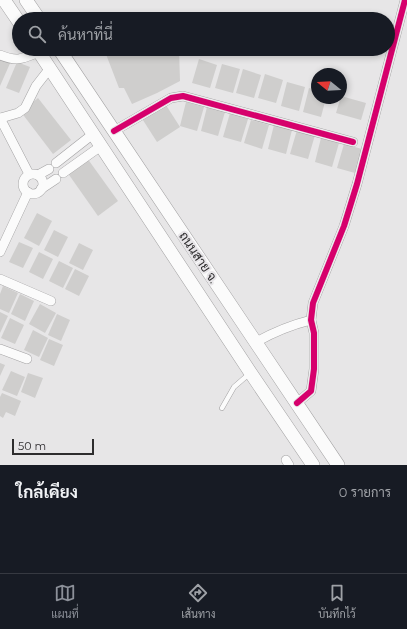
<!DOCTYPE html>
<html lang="th">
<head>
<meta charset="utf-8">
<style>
	:root { --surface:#171b24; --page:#242831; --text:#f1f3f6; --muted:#9ea1a6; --line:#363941; --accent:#8c9099 }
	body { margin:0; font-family:Montserrat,Sarabun,sans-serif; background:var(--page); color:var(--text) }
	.compass { position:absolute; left:311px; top:68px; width:36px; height:36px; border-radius:50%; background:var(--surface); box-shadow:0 2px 6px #0003; rotate:288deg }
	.scale { position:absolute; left:12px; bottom:10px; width:82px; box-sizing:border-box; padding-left:4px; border:2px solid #2e2d2e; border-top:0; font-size:11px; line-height:14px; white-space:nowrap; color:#2e2d2e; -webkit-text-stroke:3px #e7e5e8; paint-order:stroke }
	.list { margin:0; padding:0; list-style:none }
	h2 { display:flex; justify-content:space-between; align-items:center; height:52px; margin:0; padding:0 16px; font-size:17px }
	h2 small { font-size:13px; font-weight:400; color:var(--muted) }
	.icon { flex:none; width:22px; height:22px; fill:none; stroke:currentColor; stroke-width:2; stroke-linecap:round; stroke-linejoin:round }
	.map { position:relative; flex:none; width:407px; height:465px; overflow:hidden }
	.search { position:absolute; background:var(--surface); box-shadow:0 2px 6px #0003; left:12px; right:12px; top:12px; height:44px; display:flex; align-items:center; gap:10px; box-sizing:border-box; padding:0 14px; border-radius:22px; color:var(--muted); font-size:15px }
	.sheet { height:108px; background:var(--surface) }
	nav { display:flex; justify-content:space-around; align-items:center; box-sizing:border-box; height:56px; border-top:1px solid var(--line); background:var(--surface); font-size:11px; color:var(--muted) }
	nav a { display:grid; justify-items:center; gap:2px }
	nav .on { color:var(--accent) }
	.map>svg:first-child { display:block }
	.building { fill:#cfcecd }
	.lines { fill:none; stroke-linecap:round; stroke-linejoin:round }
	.lane-casing { stroke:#a3a2a3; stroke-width:5.5 }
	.street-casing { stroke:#a3a2a3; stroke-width:10 }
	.secondary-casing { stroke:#a3a2a3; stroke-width:14 }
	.lane { stroke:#fbfbfb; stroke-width:4.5 }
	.street { stroke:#fbfbfb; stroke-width:9 }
	.secondary { stroke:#fbfbfb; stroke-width:13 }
	.cycleway-casing { stroke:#e7e5e8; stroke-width:8 }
	.cycleway { stroke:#d6006c; stroke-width:6 }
	.labels { text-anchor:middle; stroke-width:4; stroke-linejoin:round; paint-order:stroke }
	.street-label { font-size:13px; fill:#2e2d2e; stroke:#e7e5e8 }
</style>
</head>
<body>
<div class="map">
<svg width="407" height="465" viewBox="0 0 407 465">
	<rect width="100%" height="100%" fill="#e7e6e7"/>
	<g class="building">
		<path d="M104 49H179L180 81 157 93 132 104 124 88H119Z"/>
		<path d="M0 56 11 61 0 86Z"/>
		<path d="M199 59 217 65 210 88 192 83Z"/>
		<path d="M17 62 30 67 19 93 6 88Z"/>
		<path d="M222 64 240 69 233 93 215 88Z"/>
		<path d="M243 69 261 75 254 98 236 93Z"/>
		<path d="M265 74 283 80 276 103 258 98Z"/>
		<path d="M287 82 305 87 299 111 281 106Z"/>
		<path d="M309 88 317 90V98H326L321 117 303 112Z"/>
		<path d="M341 96 366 103 361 120 336 113Z"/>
		<path d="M38 98 71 140 53 154 21 112Z"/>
		<path d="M164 102 180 127 157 142 141 117Z"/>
		<path d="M186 102 204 107 197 131 180 126Z"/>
		<path d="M207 107 225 112 218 136 201 131Z"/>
		<path d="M230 113 248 119 241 142 223 137Z"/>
		<path d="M251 120 269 125 262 149 244 143Z"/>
		<path d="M274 125 292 130 286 154 268 149Z"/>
		<path d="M297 130 315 135 308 159 290 154Z"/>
		<path d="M321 138 339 143 332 167 315 162Z"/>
		<path d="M344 144 362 149 355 173 337 168Z"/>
		<path d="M87 158 118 201 98 216 67 172Z"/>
		<path d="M37 213 52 221 39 246 24 238Z"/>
		<path d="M54 230 68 237 58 257 44 250Z"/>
		<path d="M19 242 33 248 23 268 9 262Z"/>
		<path d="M79 243 93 250 83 270 69 263Z"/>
		<path d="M39 252 53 259 43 279 29 272Z"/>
		<path d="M59 261 73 268 63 288 49 281Z"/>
		<path d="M75 269 89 276 79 296 65 289Z"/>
		<path d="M3 286 18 293 9 313 0 309V294Z"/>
		<path d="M20 294 34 301 25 321 11 314Z"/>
		<path d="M40 304 56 313 45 333 29 324Z"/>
		<path d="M0 312 8 316 0 333Z"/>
		<path d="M57 314 70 320 61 341 48 335Z"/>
		<path d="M10 318 24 325 15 344 1 338Z"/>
		<path d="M33 330 48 338 39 357 24 350Z"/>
		<path d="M49 339 63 345 54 366 40 360Z"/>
		<path d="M0 363 5 365 0 376Z"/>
		<path d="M11 371 25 377 17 396 2 390Z"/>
		<path d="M28 373 43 378 35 398 21 392Z"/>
		<path d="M2 393 21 401 15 416 6 412 3 418 0 416V397Z"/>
	</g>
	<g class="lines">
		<g class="lane-casing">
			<path id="lane" d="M222 408 234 387 249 374"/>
		</g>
		<g class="street-casing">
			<g id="street">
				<path d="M0 55C17 62 22 59 39 52"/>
				<path d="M0 118 29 174"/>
				<path d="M1 118 18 113 25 108 36 86 50 68"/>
				<path d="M114 131 171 98 183 96 353 142"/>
				<path d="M56 163 93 134"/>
				<path d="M63 173 101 146"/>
				<circle cx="33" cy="184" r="10"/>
				<path d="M38 175 49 169"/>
				<path d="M41 189 56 179"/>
				<path d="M0 252 28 192"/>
				<path d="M0 279 51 301"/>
				<path d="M256 342C274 332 291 325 311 320"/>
				<path d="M0 349 27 359"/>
				<path d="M297 403 311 391 314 369V333L311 320 313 303 344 226 357 184 405 0"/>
				<path d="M286 460 289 465"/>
			</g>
		</g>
		<g class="secondary-casing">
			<g id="secondary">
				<path d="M4 0 19 22"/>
				<path d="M26 0 39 19"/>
				<path d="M37 49 250 372 313 465"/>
				<path d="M59 49 338 465"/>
			</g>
		</g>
		<use href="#lane" class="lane"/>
		<use href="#street" class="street"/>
		<use href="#secondary" class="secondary"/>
		<g class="cycleway-casing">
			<g id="cycleway">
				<path d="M114 131 171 98 183 96 353 142"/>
				<path d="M297 403 311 391 314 369V333L311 320 313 303 344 226 357 184 405 0"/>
			</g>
		</g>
		<use href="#cycleway" class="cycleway"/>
	</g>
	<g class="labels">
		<g class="street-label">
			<text transform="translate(199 257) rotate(56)" y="5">ถนนสาย จ.</text>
		</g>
	</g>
</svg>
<svg class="compass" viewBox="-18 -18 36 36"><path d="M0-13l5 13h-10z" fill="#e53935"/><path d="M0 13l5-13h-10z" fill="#9ea1a6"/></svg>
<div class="scale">50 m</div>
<div class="search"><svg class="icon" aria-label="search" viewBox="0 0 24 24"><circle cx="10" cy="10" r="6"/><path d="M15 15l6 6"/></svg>ค้นหาที่นี่</div>
</div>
<section class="sheet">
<h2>ใกล้เคียง<small>0 รายการ</small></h2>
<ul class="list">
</ul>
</section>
<nav>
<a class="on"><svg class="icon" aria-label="map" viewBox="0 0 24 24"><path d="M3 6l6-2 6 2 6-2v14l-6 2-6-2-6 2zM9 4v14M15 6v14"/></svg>แผนที่</a>
<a><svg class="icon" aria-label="directions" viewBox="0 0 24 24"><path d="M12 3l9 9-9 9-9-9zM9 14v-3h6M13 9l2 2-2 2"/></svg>เส้นทาง</a>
<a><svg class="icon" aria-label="saved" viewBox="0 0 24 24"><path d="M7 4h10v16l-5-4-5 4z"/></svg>บันทึกไว้</a>
</nav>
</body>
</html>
